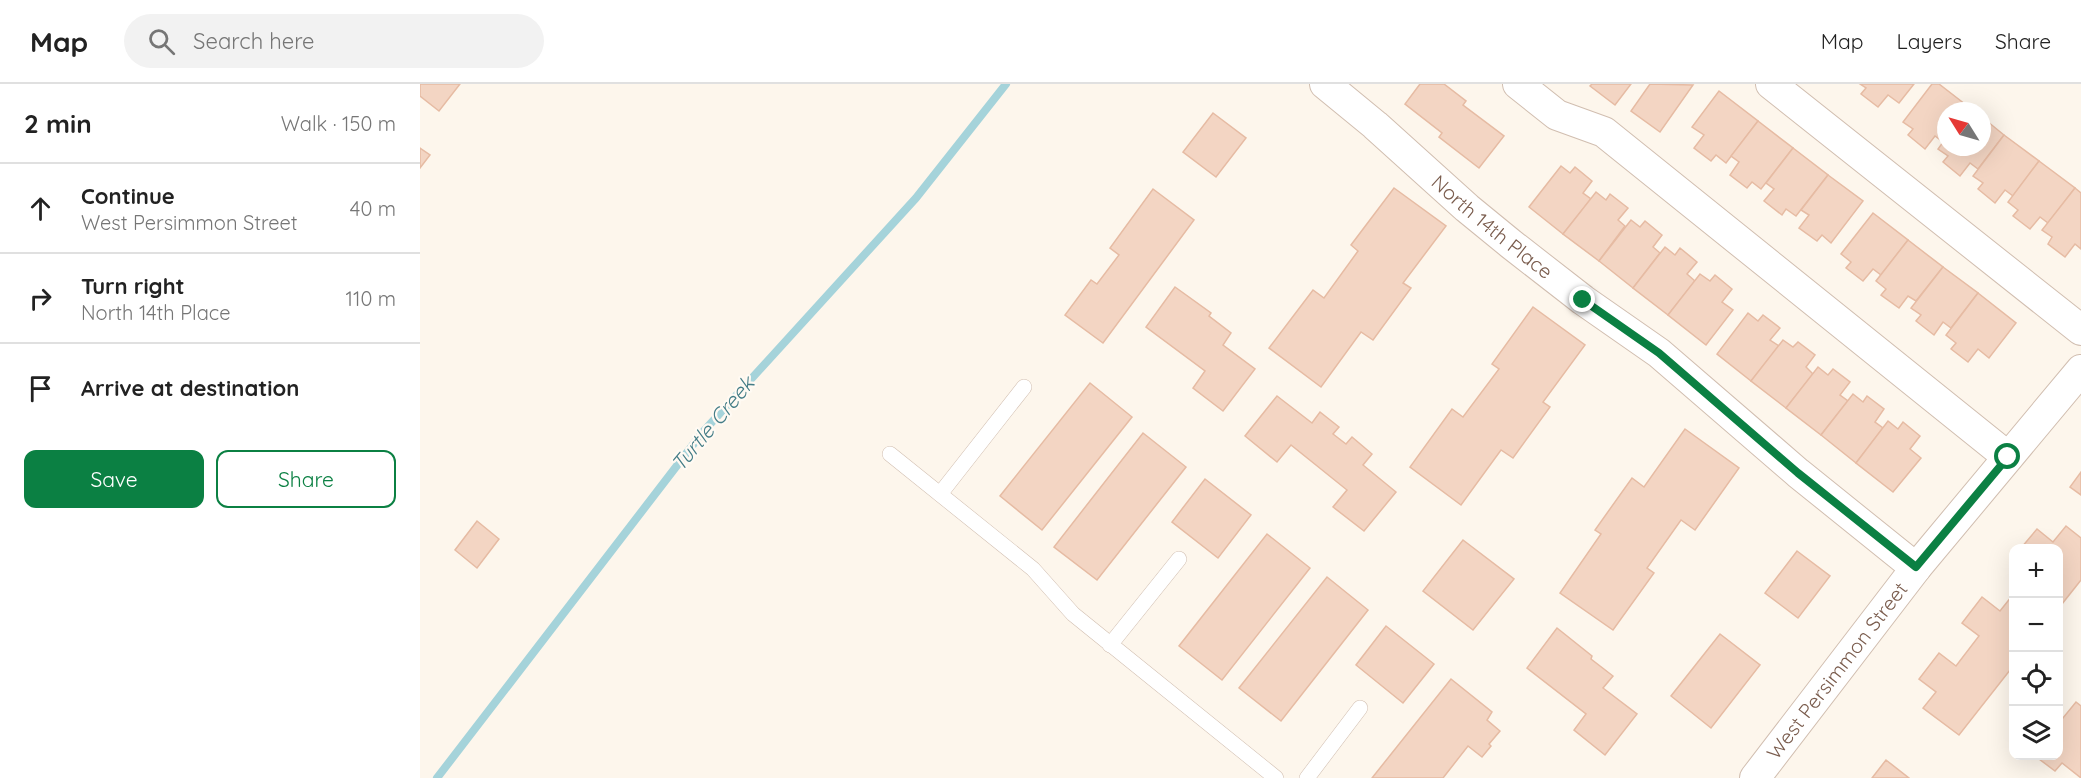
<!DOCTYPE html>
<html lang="en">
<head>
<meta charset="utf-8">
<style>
	:root { --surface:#fff; --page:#f2f2f2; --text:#222; --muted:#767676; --line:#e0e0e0; --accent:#0b8043 }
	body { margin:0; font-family:Quicksand,sans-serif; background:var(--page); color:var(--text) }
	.controls { position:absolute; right:18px; bottom:18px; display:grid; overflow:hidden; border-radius:12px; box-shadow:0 6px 24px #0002 }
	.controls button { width:54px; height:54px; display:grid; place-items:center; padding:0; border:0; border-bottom:2px solid var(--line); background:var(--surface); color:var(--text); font:30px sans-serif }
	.compass { position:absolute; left:1517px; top:18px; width:54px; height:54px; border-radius:50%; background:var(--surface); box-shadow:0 6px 24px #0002; rotate:307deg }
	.stop { position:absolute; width:18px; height:18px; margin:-14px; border:4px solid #0b8043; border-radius:50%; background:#fff }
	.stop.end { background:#0b8043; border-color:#fff; box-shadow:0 2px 6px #0008 }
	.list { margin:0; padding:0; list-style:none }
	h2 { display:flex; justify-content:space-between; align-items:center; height:78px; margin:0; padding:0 24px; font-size:26px }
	h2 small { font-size:20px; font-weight:400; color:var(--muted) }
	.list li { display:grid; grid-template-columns:39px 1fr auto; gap:18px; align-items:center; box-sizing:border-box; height:90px; padding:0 24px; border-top:2px solid var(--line) }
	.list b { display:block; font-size:22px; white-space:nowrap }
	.list p { margin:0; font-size:20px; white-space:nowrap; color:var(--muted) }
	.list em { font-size:20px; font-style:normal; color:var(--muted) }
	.actions { display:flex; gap:12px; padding:18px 24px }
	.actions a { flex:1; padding:14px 0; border:2px solid var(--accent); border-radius:12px; text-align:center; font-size:21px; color:var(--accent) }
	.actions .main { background:var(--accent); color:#fff }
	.icon { flex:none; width:33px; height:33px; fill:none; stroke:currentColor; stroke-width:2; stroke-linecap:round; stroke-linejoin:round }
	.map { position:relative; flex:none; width:1661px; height:694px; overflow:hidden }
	header { display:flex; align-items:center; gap:36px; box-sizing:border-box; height:84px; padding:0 30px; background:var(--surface); border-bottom:2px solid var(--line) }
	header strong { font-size:28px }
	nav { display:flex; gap:33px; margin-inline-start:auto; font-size:21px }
	.search { width:420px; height:54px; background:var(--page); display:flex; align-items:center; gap:15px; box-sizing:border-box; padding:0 21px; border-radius:33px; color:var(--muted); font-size:22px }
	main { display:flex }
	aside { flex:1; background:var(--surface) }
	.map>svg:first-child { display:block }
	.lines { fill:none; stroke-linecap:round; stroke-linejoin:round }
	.stream { stroke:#a5d3da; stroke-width:8 }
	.building { fill:#f3d5c3; stroke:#e6bba3; stroke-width:1.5 }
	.service-casing { stroke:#d1beb0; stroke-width:16 }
	.minor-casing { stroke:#d1beb0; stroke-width:32 }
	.service { stroke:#fff; stroke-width:15 }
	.minor { stroke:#fff; stroke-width:30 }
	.route { stroke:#0b8043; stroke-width:8 }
	.labels { text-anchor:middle; stroke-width:4.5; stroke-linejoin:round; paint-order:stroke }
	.street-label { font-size:20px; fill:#7a5c4d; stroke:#fffaf3 }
	.water-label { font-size:21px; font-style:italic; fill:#437c86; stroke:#fffaf3 }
</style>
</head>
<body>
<header>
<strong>Map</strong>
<div class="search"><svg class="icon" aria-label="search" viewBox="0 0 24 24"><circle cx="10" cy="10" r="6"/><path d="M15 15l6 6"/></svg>Search here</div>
<nav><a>Map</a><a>Layers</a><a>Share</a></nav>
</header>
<main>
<aside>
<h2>2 min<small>Walk · 150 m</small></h2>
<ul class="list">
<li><svg class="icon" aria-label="ahead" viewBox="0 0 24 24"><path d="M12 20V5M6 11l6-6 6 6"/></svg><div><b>Continue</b><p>West Persimmon Street</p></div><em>40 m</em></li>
<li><svg class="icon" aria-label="right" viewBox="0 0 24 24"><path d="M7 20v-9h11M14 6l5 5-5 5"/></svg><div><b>Turn right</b><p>North 14th Place</p></div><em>110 m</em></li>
<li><svg class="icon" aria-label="arrive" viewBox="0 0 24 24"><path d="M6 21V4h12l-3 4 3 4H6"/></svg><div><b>Arrive at destination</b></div></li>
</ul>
<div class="actions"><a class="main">Save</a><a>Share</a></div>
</aside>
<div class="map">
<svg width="1661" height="694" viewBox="0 0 1661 694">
	<rect width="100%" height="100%" fill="#fdf6ec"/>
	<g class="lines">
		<path class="stream" d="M17 694 282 349 496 114 586 0"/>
	</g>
	<g class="building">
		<path d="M0 0H40L19 27 0 12Z"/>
		<path d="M1000 0H1024L1046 17 1043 21 1084 52 1059 84 1019 53 1022 49 985 20Z"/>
		<path d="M1172 0H1211L1195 21 1170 2Z"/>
		<path d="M1230 0 1273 1 1240 48 1211 27Z"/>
		<path d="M1440 0H1494L1479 19 1468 11 1458 23 1441 10 1446 4Z"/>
		<path d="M1512 0H1519L1550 24 1547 27H1526V54L1523 58 1515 52 1505 65 1488 51 1493 45 1483 38Z"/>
		<path d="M1299 7 1338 37 1306 79 1296 71 1291 77 1274 64 1284 51 1272 43Z"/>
		<path d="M793 29 826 54 796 93 763 68Z"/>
		<path d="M1562 33 1584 51 1558 85 1550 79 1540 92 1523 78 1528 72 1518 65 1526 54V63H1562Z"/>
		<path d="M1338 37 1373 64 1341 105 1332 98 1327 104 1310 91 1319 78 1311 72Z"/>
		<path d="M1584 51 1619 77 1593 112 1585 106 1575 119 1558 105 1563 99 1553 92Z"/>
		<path d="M0 64 10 71 0 84Z"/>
		<path d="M1373 64 1408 91 1376 132 1366 125 1362 131 1344 117 1354 105 1346 99Z"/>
		<path d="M1619 77 1655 104 1628 139 1620 133 1610 145 1593 132 1598 126 1588 118Z"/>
		<path d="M1141 82 1150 89 1155 83 1172 97 1163 109 1171 115 1143 150 1109 123Z"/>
		<path d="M1408 91 1443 117 1411 159 1402 151 1397 157 1379 144 1389 131 1381 126Z"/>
		<path d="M974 104 1026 142 983 199 991 204 953 256 941 248 901 303 849 264 893 206 904 214 938 167 931 161Z"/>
		<path d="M1655 104 1661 109V165L1655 160 1645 173 1628 160 1632 153 1622 146Z"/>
		<path d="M733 105 774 136 683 259 645 231 671 196 677 200 699 171 690 164Z"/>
		<path d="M1176 108 1186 116 1190 110 1208 124 1198 136 1205 142 1179 177 1143 150Z"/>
		<path d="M1453 129 1488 156 1461 191 1453 185 1443 197 1426 184 1431 178 1421 170Z"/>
		<path d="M1211 136 1220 143 1225 137 1242 151 1233 163 1240 169 1213 204 1179 177Z"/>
		<path d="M1488 156 1523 183 1496 217 1488 212 1479 224 1461 211 1466 205 1456 197Z"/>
		<path d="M1245 163 1255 171 1260 164 1277 178 1267 190 1275 197 1248 231 1213 204Z"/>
		<path d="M1523 183 1558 209 1531 244 1523 238 1514 251 1496 237 1501 231 1491 224Z"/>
		<path d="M1280 190 1290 197 1295 191 1312 205 1302 218 1313 226 1286 261 1248 231Z"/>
		<path d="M755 203 791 229 789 232 811 249 803 261 835 285 803 327 773 304 785 287 726 243Z"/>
		<path d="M1558 209 1596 239 1569 274 1558 265 1548 278 1531 265 1536 259 1526 251Z"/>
		<path d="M1113 223 1165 261 1123 318 1130 323 1093 374 1081 366 1041 421 990 383 1032 325 1043 333 1079 285 1072 280Z"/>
		<path d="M1328 229 1338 237 1343 231 1360 244 1350 256 1359 262 1331 297 1297 270Z"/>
		<path d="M1363 256 1373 263 1378 258 1395 271 1386 283 1393 290 1366 324 1331 297Z"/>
		<path d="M1398 283 1408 291 1413 285 1430 298 1420 311 1428 317 1401 351 1366 324Z"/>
		<path d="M670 299 712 333 622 446 580 412Z"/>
		<path d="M1433 310 1443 318 1447 312 1464 325 1455 338 1463 344 1436 379 1401 351Z"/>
		<path d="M857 312 892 339 900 328 919 343 913 350 926 360 932 353 952 370 943 381 976 408 944 447 913 423 927 406 871 361 857 378 825 352Z"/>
		<path d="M1468 337 1478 345 1483 338 1500 352 1490 365 1501 374 1473 408 1436 379Z"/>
		<path d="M1265 345 1319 384 1275 446 1261 436 1227 484 1234 489 1193 546 1140 509 1181 450 1175 446 1212 394 1224 403Z"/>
		<path d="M723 349 766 383 677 496 634 463Z"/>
		<path d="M1661 388V411L1650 403Z"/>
		<path d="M785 395 831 431 798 474 752 438Z"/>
		<path d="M57 437 79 455 57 484 35 466Z"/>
		<path d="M1646 442 1661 454V496L1638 525V464H1601L1617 445 1633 458Z"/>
		<path d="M847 450 890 484 802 596 759 562Z"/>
		<path d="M1043 456 1094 495 1053 546 1003 507Z"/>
		<path d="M1377 467 1410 492 1378 534 1345 509Z"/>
		<path d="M907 493 948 526 861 637 819 604Z"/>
		<path d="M1592 512 1594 513V581L1539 651 1503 624 1516 608 1499 595 1519 569 1536 582 1559 552 1542 539 1562 513 1580 527Z"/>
		<path d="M966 542 1014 580 983 619 936 581Z"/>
		<path d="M1137 544 1172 572 1171 575 1193 592 1183 604 1217 630 1185 671 1154 646 1166 630 1107 584Z"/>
		<path d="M1300 550 1340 581 1291 644 1251 612Z"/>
		<path d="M1031 595 1072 628 1067 636 1080 647 1069 660 1071 662 1062 673 1048 662 1023 694H952Z"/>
		<path d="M1656 618 1661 622V694L1642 679 1635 687 1615 672H1638V640Z"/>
		<path d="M1466 676 1489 694H1452Z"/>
	</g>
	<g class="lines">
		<g class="service-casing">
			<g id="service">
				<path d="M470 370 613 485 653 530 856 694"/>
				<path d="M520 410 604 303"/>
				<path d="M690 561 759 475"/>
				<path d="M887 694 940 624"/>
			</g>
		</g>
		<g class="minor-casing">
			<g id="minor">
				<path id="s1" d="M905 0 955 41 1047 124 1091 160 1163 216 1239 269 1378 389 1496 484"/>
				<path d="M1098 0 1137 31 1184 48 1588 373"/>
				<path d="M1351 0 1661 246"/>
				<path id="s2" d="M1335 694 1496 484 1661 286"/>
			</g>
		</g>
		<use href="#service" class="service"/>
		<use href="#minor" class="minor"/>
	</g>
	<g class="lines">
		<path class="route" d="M1163 216 1239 269 1378 389 1496 483 1588 373"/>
	</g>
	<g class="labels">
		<g class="street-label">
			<text dy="7" stroke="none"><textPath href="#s1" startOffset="220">North 14th Place</textPath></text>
			<text dy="7" stroke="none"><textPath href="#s2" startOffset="135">West Persimmon Street</textPath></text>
		</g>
		<g class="water-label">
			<text transform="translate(293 340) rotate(-50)" y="7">Turtle Creek</text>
		</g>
	</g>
</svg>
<div class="controls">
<button>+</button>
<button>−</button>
<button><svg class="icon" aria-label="locate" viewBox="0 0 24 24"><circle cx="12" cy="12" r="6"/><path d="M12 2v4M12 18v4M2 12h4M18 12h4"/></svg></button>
<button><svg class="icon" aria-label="layers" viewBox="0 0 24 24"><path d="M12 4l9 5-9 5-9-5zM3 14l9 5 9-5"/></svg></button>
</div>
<svg class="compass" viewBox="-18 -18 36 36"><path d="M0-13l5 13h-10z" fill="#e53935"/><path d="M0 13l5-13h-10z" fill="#767676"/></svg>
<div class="stop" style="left:1588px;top:373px"></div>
<div class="stop end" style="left:1163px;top:216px"></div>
</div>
</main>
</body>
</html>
